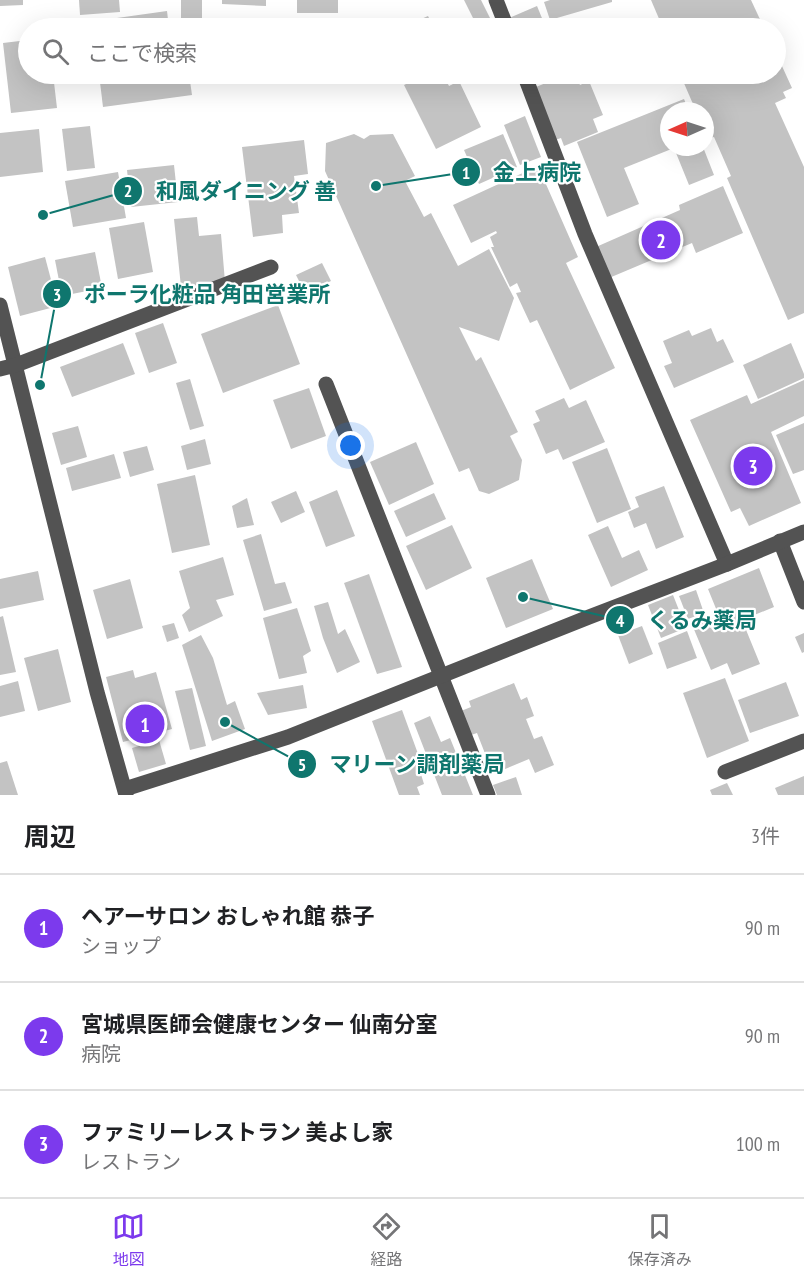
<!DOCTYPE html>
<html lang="ja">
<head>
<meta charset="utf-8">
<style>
	:root { --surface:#fff; --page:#f6f6f6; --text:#202124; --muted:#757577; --line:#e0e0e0; --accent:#7c3aed }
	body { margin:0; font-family:"PT Sans Narrow","Noto Sans JP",sans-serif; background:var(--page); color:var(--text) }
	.compass { position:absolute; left:660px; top:102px; width:54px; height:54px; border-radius:50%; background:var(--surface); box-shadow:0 6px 24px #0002; rotate:267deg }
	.you { position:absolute; left:351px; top:446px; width:21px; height:21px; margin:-15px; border:4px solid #fff; border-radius:50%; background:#1a73e8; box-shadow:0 0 0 9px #1a73e833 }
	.badge { display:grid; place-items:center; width:39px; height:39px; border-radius:50%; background:var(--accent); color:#fff; font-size:20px; font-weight:700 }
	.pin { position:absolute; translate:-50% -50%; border:3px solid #fff; box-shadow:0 2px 6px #0006 }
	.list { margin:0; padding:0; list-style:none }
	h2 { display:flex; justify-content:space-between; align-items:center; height:78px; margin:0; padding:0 24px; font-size:26px }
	h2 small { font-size:20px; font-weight:400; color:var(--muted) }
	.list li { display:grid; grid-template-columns:39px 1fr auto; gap:18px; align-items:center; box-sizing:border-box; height:108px; padding:0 24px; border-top:2px solid var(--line) }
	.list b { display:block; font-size:22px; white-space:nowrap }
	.list p { margin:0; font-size:20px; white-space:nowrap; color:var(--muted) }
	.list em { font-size:20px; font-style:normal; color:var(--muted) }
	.icon { flex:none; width:33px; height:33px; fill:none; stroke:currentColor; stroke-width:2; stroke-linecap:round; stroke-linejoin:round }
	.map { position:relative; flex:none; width:804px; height:795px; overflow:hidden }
	.search { position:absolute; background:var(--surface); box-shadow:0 6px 24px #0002; left:18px; right:18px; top:18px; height:66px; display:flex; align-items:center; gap:15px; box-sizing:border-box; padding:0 21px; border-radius:33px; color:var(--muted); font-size:22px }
	.sheet { height:402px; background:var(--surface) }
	nav { display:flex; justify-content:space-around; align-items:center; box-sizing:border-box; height:84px; border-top:2px solid var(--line); background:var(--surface); font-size:16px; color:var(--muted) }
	nav a { display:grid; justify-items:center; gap:3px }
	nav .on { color:var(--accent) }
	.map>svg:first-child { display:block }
	.building { fill:#c3c3c3 }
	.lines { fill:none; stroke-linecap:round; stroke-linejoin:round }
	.minor { stroke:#535353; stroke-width:15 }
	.leader { fill:none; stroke:#0f766e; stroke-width:2 }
	.callout-dot { fill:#0f766e; stroke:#fff; stroke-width:2 }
	.mark-label { font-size:18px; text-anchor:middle; font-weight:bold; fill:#fff }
	.callout-label { font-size:22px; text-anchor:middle; font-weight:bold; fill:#0f766e; stroke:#fff; stroke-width:4.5; stroke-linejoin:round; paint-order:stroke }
</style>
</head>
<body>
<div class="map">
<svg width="804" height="795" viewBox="0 0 804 795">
	<rect width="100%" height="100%" fill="#fff"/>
	<g class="building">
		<path d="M0 0H23V5L0 6Z"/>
		<path d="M79 0H119L120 12 80 15Z"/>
		<rect x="181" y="0" width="21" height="19"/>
		<path d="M222 0H266V6L222 4Z"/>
		<rect x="297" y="0" width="41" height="13"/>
		<path d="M464 0H481L491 20 477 26Z"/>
		<path d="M550 0H612V2L550 20 544 2Z"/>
		<path d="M651 0H751L764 28H663Z"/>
		<path d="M537 6 546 28H504L502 21Z"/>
		<path d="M167 11 169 28H119L117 18Z"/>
		<path d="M428 16 434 28H401Z"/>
		<path d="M28 40V74H53L57 108 11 113 3 43Z"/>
		<path d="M776 53 792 88 783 92 786 98 775 103 804 167V313L788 320 727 178 731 176 714 137 708 139 705 132V111H696L680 74H776Z"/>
		<path d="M99 74H189L192 95 103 107Z"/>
		<path d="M427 74H443L449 86 459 81 481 127 436 149 404 85Z"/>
		<path d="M568 74H575L580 85 589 81 603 115 593 119 598 132 564 146 561 138 552 141 531 89Z"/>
		<path d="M684 99 689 111H669V147H703L714 175 689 185 674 148 624 168 639 204 607 217 577 142Z"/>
		<path d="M525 116 541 157 520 165 504 125Z"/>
		<path d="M90 126 95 168 67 171 62 129Z"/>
		<path d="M39 129 43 172 0 177V133Z"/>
		<path d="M354 134 364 139 370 135 393 134 415 176 405 181 424 217 431 213 458 266 489 249 514 298 499 341 459 327 476 361 481 357 518 432 510 436 522 460 519 480 489 494 479 491 469 468 459 472 325 171 326 143Z"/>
		<path d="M503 134 517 167 479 184 464 150Z"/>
		<path d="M304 140 308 174 294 176 299 213 282 215 283 233 253 237 242 147Z"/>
		<path d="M174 165 178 202 131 207 127 170Z"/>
		<path d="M538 166 578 257 566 263 615 368 570 390 537 320 530 323 516 293 521 292 517 283 510 287 491 247H494L490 237 497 233 496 231 471 243 453 205Z"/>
		<path d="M118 172 126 218 73 227 65 181Z"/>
		<path d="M723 186 743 233 696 253 692 243 609 278 596 247 680 210 679 205Z"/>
		<path d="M197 217 199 236 221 234 225 282 181 287 174 219Z"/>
		<path d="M144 222 153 272 118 279 109 228Z"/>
		<path d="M95 252 102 288 62 296 55 260Z"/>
		<path d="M45 257 58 306 20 316 8 267Z"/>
		<path d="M322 263 331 281 305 293 296 275Z"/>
		<path d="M278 305 300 364 223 393 201 334Z"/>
		<path d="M163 323 177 363 149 373 135 333Z"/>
		<path d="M711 328 717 342 723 339 734 362 674 388 664 366 672 363 663 341 689 330 692 336Z"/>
		<path d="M123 343 135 374 72 397 60 367Z"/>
		<path d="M791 343 804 374V378L758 399 743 365Z"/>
		<path d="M190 379 204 426 190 430 176 383Z"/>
		<path d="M804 380V416L771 432 801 503 749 526 740 508 731 512 690 420 747 395 751 404Z"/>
		<path d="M309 388 326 436 291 449 273 400Z"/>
		<path d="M564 398 569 408 586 400 605 442 563 460 558 449 546 454 533 424 540 421 535 411Z"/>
		<path d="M804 423V470L793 474 776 435Z"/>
		<path d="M78 426 87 457 61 465 52 433Z"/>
		<path d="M205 439 211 464 187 470 181 446Z"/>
		<path d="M416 442 434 484 389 505 370 462Z"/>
		<path d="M147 446 154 470 130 477 123 452Z"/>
		<path d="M607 448 631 509 597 523 572 462Z"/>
		<path d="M114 454 121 478 72 491 66 468Z"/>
		<path d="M195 475 210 545 172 553 157 484Z"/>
		<path d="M664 486 684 537 656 549 646 523 634 528 628 512 639 507 635 497Z"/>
		<path d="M337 490 355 536 326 547 309 502Z"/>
		<path d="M296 491 305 512 281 523 271 502Z"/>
		<path d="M434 493 446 519 406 537 394 511Z"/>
		<path d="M247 498 254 525 237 528 232 506Z"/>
		<path d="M452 525 472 568 426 590 406 546Z"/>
		<path d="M608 526 622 558 639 550 648 570 611 587 588 535Z"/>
		<path d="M261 534 275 584 285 582 292 603 264 611 243 540Z"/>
		<path d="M223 557 234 595 216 600 223 616 189 632 182 615 190 608 179 571Z"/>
		<path d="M532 559 553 609 506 628 486 578Z"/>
		<path d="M759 568 774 607 742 620 760 664 732 675 727 663 711 670 693 627 719 616 708 589Z"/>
		<path d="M38 571 44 600 0 609V579Z"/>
		<path d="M369 574 402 667 377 674 344 583Z"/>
		<path d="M130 579 143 628 107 639 93 590Z"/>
		<path d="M696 590 704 613 688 619 679 596Z"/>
		<path d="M673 595 686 628 661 638 648 605Z"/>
		<path d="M328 602 338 634 345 629 360 662 337 673 323 638 314 606Z"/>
		<path d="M297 608 311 651 303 656 307 673 279 679 263 618Z"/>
		<path d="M3 616 16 672 0 675V617Z"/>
		<path d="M174 623 179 638 167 642 162 626Z"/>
		<path d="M642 626 653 654 629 664 618 635Z"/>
		<path d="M687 631 697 658 667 669 658 643Z"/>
		<path d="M804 633V652L802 653 795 637Z"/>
		<path d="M201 635 213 658 227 705 235 701 245 729 212 741 182 645Z"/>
		<path d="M58 649 71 702 38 711 24 658Z"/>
		<path d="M133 670 135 678 156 672 172 729 123 742 106 677Z"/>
		<path d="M725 678 749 741 707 758 683 693Z"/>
		<path d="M18 681 25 711 0 717V686Z"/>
		<path d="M786 682 799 716 750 733 738 700Z"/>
		<path d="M514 683 521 700 527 697 534 716 526 719 534 739 542 736 554 765 535 773 529 759 493 774 477 733 471 735 461 711 471 707 469 701Z"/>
		<path d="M303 685 307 708 268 715 257 693Z"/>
		<path d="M192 688 206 746 190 750 175 691Z"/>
		<path d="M402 710 421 762 419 768 424 784 417 787 420 795H399L372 721Z"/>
		<path d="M430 716 441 742 450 738 473 795H442L414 723Z"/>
		<path d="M159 740 166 764 139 772 132 748Z"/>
		<path d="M7 761 18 795H0V763Z"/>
		<path d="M804 776V795H778L775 788Z"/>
		<path d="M516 777 522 795H497L493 785Z"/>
		<path d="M727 783 733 795H712L710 790Z"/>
	</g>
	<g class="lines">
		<g class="minor">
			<path d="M496 0 507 28"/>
			<path d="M524 74 585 234 727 564"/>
			<path d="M0 305 97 692 126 795"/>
			<path d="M0 369 16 365 271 267"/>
			<path d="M326 384 488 795"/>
			<path d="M780 541 804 602"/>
			<path d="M725 772 804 741"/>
			<path d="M125 789 288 737 589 617 727 564 804 532"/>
		</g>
	</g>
	<path class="leader" d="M376 186L466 172M43 215L128 191M40 385L57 294M523 597L620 620M225 722L302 764"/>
	<g class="callout-dot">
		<circle cx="376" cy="186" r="6"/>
		<circle cx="43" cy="215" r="6"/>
		<circle cx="40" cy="385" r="6"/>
		<circle cx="523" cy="597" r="6"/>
		<circle cx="225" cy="722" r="6"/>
		<circle cx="466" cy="172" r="15"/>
		<circle cx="128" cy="191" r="15"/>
		<circle cx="57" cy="294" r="15"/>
		<circle cx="620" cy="620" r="15"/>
		<circle cx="302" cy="764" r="15"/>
	</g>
	<g class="mark-label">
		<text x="466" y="179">1</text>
		<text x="128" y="197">2</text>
		<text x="57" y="301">3</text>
		<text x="620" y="627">4</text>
		<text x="302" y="771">5</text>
	</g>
	<g class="callout-label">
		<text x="537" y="180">金上病院</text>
		<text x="246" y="199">和風ダイニング 善</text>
		<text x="207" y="302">ポーラ化粧品 角田営業所</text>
		<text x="702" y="628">くるみ薬局</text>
		<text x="417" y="772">マリーン調剤薬局</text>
	</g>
</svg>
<svg class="compass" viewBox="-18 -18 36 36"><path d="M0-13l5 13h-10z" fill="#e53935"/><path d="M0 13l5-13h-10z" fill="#757577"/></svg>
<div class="you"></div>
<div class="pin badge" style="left:145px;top:724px">1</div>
<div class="pin badge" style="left:661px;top:240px">2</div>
<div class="pin badge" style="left:753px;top:466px">3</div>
<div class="search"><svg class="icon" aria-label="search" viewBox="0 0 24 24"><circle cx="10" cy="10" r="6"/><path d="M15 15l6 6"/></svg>ここで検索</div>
</div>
<section class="sheet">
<h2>周辺<small>3件</small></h2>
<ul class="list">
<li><span class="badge">1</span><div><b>ヘアーサロン おしゃれ館 恭子</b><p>ショップ</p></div><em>90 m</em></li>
<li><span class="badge">2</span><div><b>宮城県医師会健康センター 仙南分室</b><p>病院</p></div><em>90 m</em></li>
<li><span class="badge">3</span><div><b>ファミリーレストラン 美よし家</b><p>レストラン</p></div><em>100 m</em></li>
</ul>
</section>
<nav>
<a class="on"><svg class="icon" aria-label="map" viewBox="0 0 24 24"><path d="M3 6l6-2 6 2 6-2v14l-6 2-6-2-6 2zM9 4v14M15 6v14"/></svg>地図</a>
<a><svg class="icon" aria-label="directions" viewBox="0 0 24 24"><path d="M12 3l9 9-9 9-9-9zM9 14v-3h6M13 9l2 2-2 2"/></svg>経路</a>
<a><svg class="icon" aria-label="saved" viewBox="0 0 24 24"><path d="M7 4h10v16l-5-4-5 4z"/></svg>保存済み</a>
</nav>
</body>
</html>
